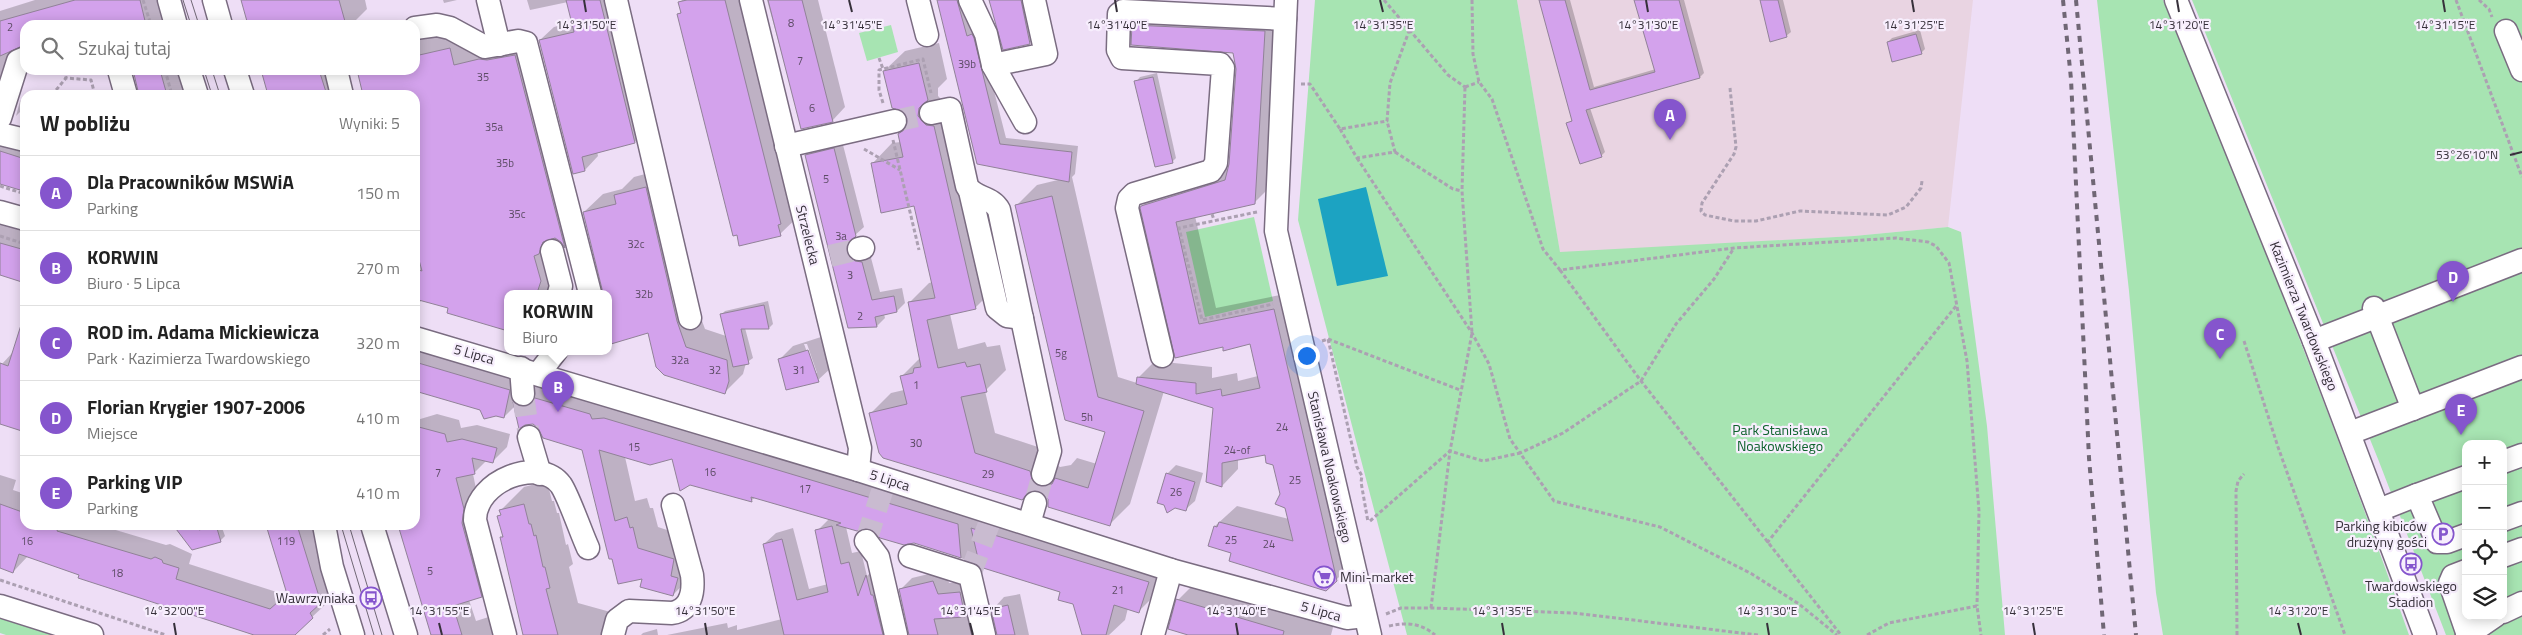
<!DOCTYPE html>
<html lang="pl">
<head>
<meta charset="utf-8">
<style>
	:root { --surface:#fff; --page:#f2f2f2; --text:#222; --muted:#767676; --line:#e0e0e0; --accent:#8555cd }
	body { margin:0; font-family:"Titillium Web",sans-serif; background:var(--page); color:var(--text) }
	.controls { position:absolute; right:15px; bottom:15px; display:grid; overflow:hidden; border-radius:10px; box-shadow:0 2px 12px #0003 }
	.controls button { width:45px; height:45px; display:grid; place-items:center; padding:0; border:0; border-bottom:1px solid var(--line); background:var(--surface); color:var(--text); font:25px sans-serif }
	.you { position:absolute; left:1306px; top:355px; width:18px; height:18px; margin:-12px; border:4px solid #fff; border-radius:50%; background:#1a73e8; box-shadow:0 0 0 8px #1a73e833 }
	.badge { display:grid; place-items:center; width:32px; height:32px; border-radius:50%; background:var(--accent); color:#fff; font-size:16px; font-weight:700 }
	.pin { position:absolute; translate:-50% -41px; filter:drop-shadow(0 1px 2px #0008) }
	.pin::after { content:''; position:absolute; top:26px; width:18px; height:15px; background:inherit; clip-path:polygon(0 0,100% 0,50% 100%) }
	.popup { position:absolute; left:504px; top:290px; width:108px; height:65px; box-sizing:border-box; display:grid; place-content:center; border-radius:10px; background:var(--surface); filter:drop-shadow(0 1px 4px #0005); font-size:16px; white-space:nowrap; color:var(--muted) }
	.popup b { font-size:19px; color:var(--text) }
	.popup::after { content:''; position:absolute; left:50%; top:100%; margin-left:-10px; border:10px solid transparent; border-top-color:var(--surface) }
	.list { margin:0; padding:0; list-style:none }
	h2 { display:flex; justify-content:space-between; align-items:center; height:65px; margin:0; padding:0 20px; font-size:21px }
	h2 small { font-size:16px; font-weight:400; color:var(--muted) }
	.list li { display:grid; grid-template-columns:32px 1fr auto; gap:15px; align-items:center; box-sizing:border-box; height:75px; padding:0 20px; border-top:1px solid var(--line) }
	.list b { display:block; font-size:19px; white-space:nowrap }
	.list p { margin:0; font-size:16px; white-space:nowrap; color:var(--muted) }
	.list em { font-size:16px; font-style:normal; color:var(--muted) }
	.icon { flex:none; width:28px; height:28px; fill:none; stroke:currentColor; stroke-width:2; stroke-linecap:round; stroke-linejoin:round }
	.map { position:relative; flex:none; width:2522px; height:635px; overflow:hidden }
	.search { position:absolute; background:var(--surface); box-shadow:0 2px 12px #0003; left:20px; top:20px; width:400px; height:55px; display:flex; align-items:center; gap:12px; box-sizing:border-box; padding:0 18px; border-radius:15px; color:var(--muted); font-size:19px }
	.panel { position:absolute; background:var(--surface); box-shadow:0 2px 12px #0003; left:20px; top:90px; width:400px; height:440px; border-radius:15px }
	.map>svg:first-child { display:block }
	.industrial { fill:#e9d4e2 }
	.green { fill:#a7e4b2; fill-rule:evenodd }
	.water { fill:#1ca3c2 }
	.shadow { fill:#0003; fill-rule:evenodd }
	.building { fill:#d3a2ec; stroke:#918298 }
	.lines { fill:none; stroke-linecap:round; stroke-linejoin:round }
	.minor-tunnel { stroke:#c9bbd0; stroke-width:22; stroke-dasharray:22 11; stroke-linecap:butt }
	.minor-casing { stroke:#7a6c81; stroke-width:25 }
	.path { stroke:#aca0b2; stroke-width:3; stroke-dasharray:4 2.5; stroke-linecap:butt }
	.minor { stroke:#fff; stroke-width:22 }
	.tram { stroke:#706775; stroke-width:1 }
	.rail { stroke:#706775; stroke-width:4; stroke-dasharray:6 6; stroke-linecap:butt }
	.ticks { fill:none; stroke:#36303a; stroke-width:2 }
	.labels { text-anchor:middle; stroke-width:4.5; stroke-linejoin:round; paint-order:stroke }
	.number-label { font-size:11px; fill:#5d4c66 }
	.street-label { font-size:14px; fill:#36303a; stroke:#f7eefd }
	.park-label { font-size:14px; fill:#0d622c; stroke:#f7eefd }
	.poi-label { font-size:14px; fill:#36303a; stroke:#f7eefd; text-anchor:end }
	.ticks-label { font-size:12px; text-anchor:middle; fill:#36303a; stroke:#f7eefd; stroke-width:4.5; stroke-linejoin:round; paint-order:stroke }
</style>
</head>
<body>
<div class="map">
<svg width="2522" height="635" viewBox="0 0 2522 635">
	<rect width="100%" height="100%" fill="#eedef6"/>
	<path class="industrial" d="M1517 0H1973L1948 227 1854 236 1560 253Z"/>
	<g class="green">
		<path d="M1315 0H1517L1560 252 1854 236 1948 227 1961 232 1987 426 2005 635H1407L1298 220Z"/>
		<path d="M2097 0H2163C2250 210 2334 421 2409 635H2163L2156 593 2129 291Z"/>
		<path d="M2192 0H2522V635H2446L2378 459ZM2466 444H2503V616H2466Z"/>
		<path d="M891 25 898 52 867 61 859 33Z"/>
		<path d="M1254 217 1273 301 1205 317 1186 232Z"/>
		<path d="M0 616 51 632 54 635H6L0 633Z"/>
	</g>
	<path class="water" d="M1366 187 1388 276 1337 286 1318 199Z"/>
	<g class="shadow">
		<path d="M35 0H161L169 25H25V45H21L4 96 0 120V11Z"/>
		<path d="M242 0H365L367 9 351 25H249Z"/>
		<path d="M443 0H457L444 3Z"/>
		<path d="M527 0H616L648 128 635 142 597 151 598 156 585 170 540 40 554 27 573 22 568 2 530 10Z"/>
		<path d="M682 0H754L804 211 780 234 679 14 682 11 680 3Z"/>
		<path d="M767 0H818L845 107 832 121 802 128Z"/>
		<path d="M938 0H966L979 32 1006 138 1078 146 1075 174 1072 177 1118 377 1137 383 1139 377 1155 361 1212 367V378L1237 373 1238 381 1258 376 1251 343 1224 345 1176 356 1142 206 1159 189 1229 168 1237 69 1234 52 1134 25 1150 9 1281 15 1271 186 1254 203 1195 216 1216 308 1290 293 1353 563 1326 590 1232 552 1215 526 1237 506 1289 519 1274 464 1266 454 1238 459V469L1222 486 1215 407 1164 391 1130 504 1110 524 1049 499 1040 489 870 414 891 393 904 390 901 377 921 357 909 303 929 283 933 282 915 205 872 164 892 143 901 142 899 134 909 124 905 111 884 71 905 51 939 43 947 79 938 88V96L947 105 995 288 975 308 950 314 958 349 985 342 987 347 1000 345 1006 370 985 391 995 433 1050 451 1053 462 1060 467 1071 465 1077 458 1097 464 1107 431 1017 205 1037 185 1062 179 978 163Z"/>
		<path d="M992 0H1031L1039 34 1030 43Z"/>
		<path d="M1540 0H1570L1594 87 1656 69 1636 0H1684L1704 73 1700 77 1590 108 1605 152 1601 156 1568 124 1573 119Z"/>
		<path d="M1761 0H1783L1791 32 1786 36Z"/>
		<path d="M434 24 438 37 468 30 473 47 534 37 583 228 565 246 562 240H552L559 262 549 293H508V330L450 308 422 300 419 303 415 301V95H364L358 70H415V28Z"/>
		<path d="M1920 30 1925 49 1921 53 1888 42 1892 38Z"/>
		<path d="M134 70H182L192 95H139Z"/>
		<path d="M262 70H345L337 95H270Z"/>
		<path d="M1157 73 1176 158 1172 162 1136 82 1140 77Z"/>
		<path d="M25 97 20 112 16 116 20 101Z"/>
		<path d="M0 129 25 136V184L20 189 0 183Z"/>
		<path d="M842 141 864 227 854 236V244L870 254 880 292 902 288 905 303 897 311 884 314 885 318 877 326 849 327 807 155 815 147Z"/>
		<path d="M664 169 695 302 705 329 726 336 721 315 725 311 768 301 773 324 769 328H745L753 358 746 363 743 374 724 393 649 332 608 326V293H604L584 212 603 194 622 189 634 177Z"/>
		<path d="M0 221 25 229V281L0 274Z"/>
		<path d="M821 337 832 367 818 380 787 389 780 359 793 346ZM804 344H807L817 373H815Z"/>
		<path d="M25 339V431L0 423 2 364Z"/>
		<path d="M415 343 534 382 1168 562 1159 591 1139 611 1128 608 1125 620 1109 635H1083L1074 603 1062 592 871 528 846 527 852 553 861 551 867 576 878 565 895 635H667L727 623 728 628 737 625V630L782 619 764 544 776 533 793 528 809 589 828 584 817 531 829 519 756 497 752 500 690 484 673 458 625 457 635 501 647 498 650 508H653L658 527 694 539 693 574 673 595 644 577 619 583 583 449 539 427 515 406 504 417 415 390Z"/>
		<path d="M415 413 417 420 437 414 459 420 461 428 477 425 510 434 507 447 492 462 487 460 473 474 495 582 481 596 469 600 476 621 495 615 512 635H432L399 525H415Z"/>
		<path d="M1176 465 1203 473 1195 501 1186 509 1167 474Z"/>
		<path d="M0 475 16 480 13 490 25 494V525H99L166 545 170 544 192 554 189 564 286 595 288 593 267 525H316L334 587 323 598 327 603 293 635H258L28 556 13 572 0 567Z"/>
		<path d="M547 481 552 501H554L557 513H559L566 545 568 544 573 564 569 567 578 603 614 613 617 635H525L501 538 504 535 499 517 502 514 501 510 524 487Z"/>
		<path d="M179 525H221L225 536 220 541Z"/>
		<path d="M945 570 949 583 972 581 993 635H914L900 590 912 578Z"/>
		<path d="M1201 577 1336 616 1331 635H1192L1178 600Z"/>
		<path d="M1020 594 1029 635H997L993 609 1004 597Z"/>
		<path d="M657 629 658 635H641L643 633Z"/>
	</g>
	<g class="building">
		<path d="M75 0H140L146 25H25V45L0 56V21Z"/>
		<path d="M241 0H339L346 25H248Z"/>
		<path d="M566 0H600L635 143 582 157 585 171 573 174 539 40 574 32Z"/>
		<path d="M687 0H725L781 224 778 225 781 236 739 246 737 235 733 236 677 14 681 13 678 2Z"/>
		<path d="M768 0H802L833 122 801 129Z"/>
		<path d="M937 0H957L967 36 972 34 974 38 1000 144 1072 152 1069 182 977 164Z"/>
		<path d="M989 0H1021L1030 44 1003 50Z"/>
		<path d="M1539 0H1565L1590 90 1655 72 1634 0H1679L1700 78 1586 110 1602 157 1580 164 1566 123 1572 121Z"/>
		<path d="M1760 0H1778L1787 37 1770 42Z"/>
		<path d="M1132 25 1265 31 1255 204 1176 222 1199 324 1274 309 1337 581 1326 591 1229 561 1231 553 1208 546 1214 526 1217 527 1219 522 1293 541 1285 508 1275 504 1280 494 1273 465 1266 463 1265 455 1222 463V487L1206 482 1213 408 1136 384 1137 377 1196 383V394L1221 389 1222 396 1260 388 1250 344 1223 351V347L1175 358 1140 208 1141 206 1225 180 1229 164 1236 69 1233 53 1131 45Z"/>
		<path d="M1916 34 1922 54 1892 62 1887 42Z"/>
		<path d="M450 48 454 65 479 59 487 60 515 55 565 248 561 242 555 238 543 242 539 254 534 256 541 281 537 293H508V331L447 313 448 308 415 299V269L422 271 415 245V95H363L357 70H415V56Z"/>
		<path d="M919 63 928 100 919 108 918 116 926 125 934 126 976 309 927 320 938 368 965 362 967 367 980 364 987 392 961 397 975 453 1030 471 1033 483 1040 487 1052 484 1055 478 1088 488 1105 432 1065 420 1015 205 1052 196 1098 397 1144 411 1110 526 1048 507V499L1039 491 1031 490 1022 500 883 458 879 453 869 413 907 404 900 376 913 373 914 368 921 367 908 302 935 298 914 206 881 213 871 163 903 157 898 134 904 130 908 124 904 112 892 108 883 71Z"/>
		<path d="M133 70H160L167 95H139Z"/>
		<path d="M261 70H319L327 95H268Z"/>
		<path d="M1153 77 1173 163 1155 167 1134 81Z"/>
		<path d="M834 148 856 236 847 245 846 253 855 261 862 262 872 300 894 296 897 312 875 317 877 327 848 328 805 155Z"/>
		<path d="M0 151 25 159V175L20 190 0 184Z"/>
		<path d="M646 187 677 321 686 347 727 360 729 381 725 394 664 375 656 367 648 333 611 344 608 330V293H603L583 212 616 204 614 195Z"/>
		<path d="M0 243 25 250V283L0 275Z"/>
		<path d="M764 305 769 329H741L749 364 733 367 720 314Z"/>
		<path d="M21 325H25V432L0 424V363L8 366Z"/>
		<path d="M808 350 819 382 786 390 778 359Z"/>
		<path d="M415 362 510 390 504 418 496 416 484 419 480 410 415 391Z"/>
		<path d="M535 398 590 414 592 419 604 418 958 524 961 558 914 543 904 545 880 538 871 529 864 528 857 531 836 525 841 523 751 497 752 502 690 485 680 491 672 459 650 465 599 450 615 521 627 517 630 528 633 527 638 548 674 559 671 576 678 578 673 596 640 587 642 579 618 584 612 559H609L582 450 543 438 538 428 533 424 525 425 519 429 513 402 524 407 531 404Z"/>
		<path d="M415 426 445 434 447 442 462 439 497 448 493 463 472 458 475 474 456 478 464 509 462 523 482 597 453 606 462 635H431L398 525H415Z"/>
		<path d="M1166 473 1195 482 1186 511 1175 508 1167 513 1164 505 1157 503Z"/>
		<path d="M0 504 25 513V525H59L57 531 151 559 155 557 162 560 163 563 179 568 176 579 270 609 287 594 266 525H297L321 603 310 613 313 618 295 635H254L78 578 79 575 19 554 13 573 0 568Z"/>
		<path d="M524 504 529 524H531L534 536 536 535 543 567H545L550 588 546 589 558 635H523L500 537H503L497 516 501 515 499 510Z"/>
		<path d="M173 525H198L199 530 216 525 221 542 192 550Z"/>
		<path d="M832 526 841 564 849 562 858 596 866 575 871 595H873L883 635H784L763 544 782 539 797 600 828 592 815 530Z"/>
		<path d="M971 528 1149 582 1139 613 1114 605 1106 635H1082L1073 604 1058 600 1060 592 980 567Z"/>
		<path d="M933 581 938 594 960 592 965 617 934 619 938 635H909L899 589Z"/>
		<path d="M1176 599 1284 631 1283 635H1188L1168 629Z"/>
		<path d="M1008 605 1015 635H997L991 609Z"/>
	</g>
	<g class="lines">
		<g class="minor-tunnel">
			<path d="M895 121 931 113"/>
			<path d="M830 256 859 249"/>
			<path d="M523 394 529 437"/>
			<path d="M1035 503 1043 474"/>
			<path d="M866 541 886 479"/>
			<path d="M970 575 993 513"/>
		</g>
		<g class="minor-casing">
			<g id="minor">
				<path d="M169 0 176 25"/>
				<path d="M214 0 221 25"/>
				<path d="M488 0 499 45"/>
				<path d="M616 0 690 318"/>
				<path d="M751 0 860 448 858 470"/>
				<path d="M918 0 927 35"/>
				<path d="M970 0 986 34 993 65 1025 122"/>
				<path d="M1286 0 1276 231 1370 635"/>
				<path d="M2176 0 2314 341 2425 635"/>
				<path d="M415 28 437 25 450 28 485 47 518 41 526 43 590 293"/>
				<path d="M2506 31 2522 70"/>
				<path d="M993 65 1046 54 1034 0"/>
				<path d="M119 70 126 95"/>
				<path d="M189 70 197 95"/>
				<path d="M235 70 243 95"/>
				<path d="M336 70 342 95"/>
				<path d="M931 113 950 109 967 186C974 199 992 196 999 210L1050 451 1043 474"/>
				<path d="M0 118 18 61 25 58"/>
				<path d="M0 134 25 140"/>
				<path d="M786 146 895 121"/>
				<path d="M970 191 997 308 1007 316 1022 318"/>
				<path d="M0 212 25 219"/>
				<path d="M859 249 863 248"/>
				<path d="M552 251 561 286 559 293"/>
				<path d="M2374 308 2413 409"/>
				<path d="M415 338 858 470 1171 570 1347 618 1365 616"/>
				<path d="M2314 341 2522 260"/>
				<path d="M1162 356 1127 208 1129 199 1134 194 1211 171 1216 163 1223 68 1220 64 1122 58 1118 50 1119 14 1123 11 1285 19"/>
				<path d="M521 368 523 394"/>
				<path d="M539 373 556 351"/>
				<path d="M2350 433 2522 367"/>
				<path d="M529 437 540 474"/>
				<path d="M2503 462 2522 455"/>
				<path d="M2466 477 2417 495 2437 542H2447L2466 535"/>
				<path d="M2379 510 2417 495"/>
				<path d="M2503 520 2522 513"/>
				<path d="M1029 524 1035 503"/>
				<path d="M324 525 332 567 353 635"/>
				<path d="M372 525 406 635"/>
				<path d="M866 541 878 557 896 635"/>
				<path d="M910 556 970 575 984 635"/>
				<path d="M2503 556 2522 549"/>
				<path d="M2466 571 2453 576 2450 583 2468 635"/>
				<path d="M0 606 92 635"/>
				<path d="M2503 612 2522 603"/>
				<path d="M505 635 475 520C475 480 540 456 561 485 569 497 581 533 588 548"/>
				<path d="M613 635 617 620 629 611 672 613C691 610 694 592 692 575L673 505"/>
				<path d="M1153 635 1171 570"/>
				<path d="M2467 635 2495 616"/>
			</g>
		</g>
		<g class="path">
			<path d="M143 0 151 25"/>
			<path d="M1384 0 1448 75 1465 87"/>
			<path d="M1472 0 1473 54 1479 82 1492 99 1543 249 1560 270 1734 248 1896 238 1928 242 1936 246 1949 263 1967 361 1979 511 1977 606"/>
			<path d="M2456 0 2522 177"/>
			<path d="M2479 0 2489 9 2492 17"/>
			<path d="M879 58 883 69"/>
			<path d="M64 70 66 78"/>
			<path d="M165 70 172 95"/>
			<path d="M1301 84H1310L1340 129 1387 121 1390 83 1409 31"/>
			<path d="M1465 87 1479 82"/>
			<path d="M1730 88 1736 147 1734 154 1702 203 1701 211 1705 215 1734 221H1756L1800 211 1888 215 1906 207 1921 188 1922 181"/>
			<path d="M52 95 66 78 91 80 95 95"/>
			<path d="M883 103 879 90V70L923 59 931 93"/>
			<path d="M1340 129 1357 158 1395 152 1387 121"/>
			<path d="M893 140 919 250"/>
			<path d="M864 149 900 170"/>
			<path d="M1395 152 1453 189 1462 191"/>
			<path d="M1357 158 1472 333 1489 364 1510 439 1520 453 1563 433 1641 381 1676 324 1714 279 1734 248"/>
			<path d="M0 186 25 194"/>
			<path d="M23 193 25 185"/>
			<path d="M1257 212 1179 228 1202 320 1273 304"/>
			<path d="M1212 214 1214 220"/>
			<path d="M0 236 25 244"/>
			<path d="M1560 270 1641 381 1841 635"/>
			<path d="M1328 339 1460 390"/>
			<path d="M1322 341 1328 339 1357 467 1362 476 1361 482 1368 522"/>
			<path d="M2244 341 2278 447 2345 635"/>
			<path d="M1370 521 1450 451 1483 461 1520 453 1554 501 1660 527 1752 574 1799 604 1837 635"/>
			<path d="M1767 543 1956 306"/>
			<path d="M0 580 166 635"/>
			<path d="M1431 608 1450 451 1472 333 1462 191 1465 87"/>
			<path d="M1386 614 1401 608H1431L1574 613 1758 635"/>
			<path d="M1389 626C1406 622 1421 623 1435 635"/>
			<path d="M323 635 330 629"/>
			<path d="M1867 635 1889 623 1977 606 1981 635"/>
			<path d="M2237 635 2236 491 2238 481 2244 474"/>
		</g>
		<use href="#minor" class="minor"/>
		<g class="tram">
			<path d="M183 0 191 25"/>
			<path d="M191 0 199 25"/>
			<path d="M204 70 212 95"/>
			<path d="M212 70 220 95"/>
			<path d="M341 525 374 635"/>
			<path d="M349 525 382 635"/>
		</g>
		<g class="rail">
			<path d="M2063 0 2071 79 2089 458 2104 635"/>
			<path d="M2076 0 2136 635"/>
		</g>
	</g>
	<path class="ticks" d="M584 0 586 12M849 0 852 12M1115 0 1117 12M1380 0 1383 12M1646 0 1648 12M1912 0 1914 12M2177 0 2179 12M2443 0 2445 12M2510 155 2522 152M174 623 176 635M439 623 442 635M705 623 707 635M970 623 973 635M1236 623 1238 635M1502 623 1504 635M1767 623 1769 635M2033 623 2035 635M2298 623 2301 635"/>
	<defs>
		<g id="parking-ring" transform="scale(1.125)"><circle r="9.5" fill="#f7eefd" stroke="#8555cd" stroke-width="1.5"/><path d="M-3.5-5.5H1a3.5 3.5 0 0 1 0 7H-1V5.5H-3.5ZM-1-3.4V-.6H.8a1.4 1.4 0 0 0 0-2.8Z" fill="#8555cd"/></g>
		<g id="bus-ring" transform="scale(1.125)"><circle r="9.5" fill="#f7eefd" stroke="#8555cd" stroke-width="1.5"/><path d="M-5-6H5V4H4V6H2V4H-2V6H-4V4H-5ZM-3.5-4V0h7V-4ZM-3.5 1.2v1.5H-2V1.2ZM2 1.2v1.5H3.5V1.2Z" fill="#8555cd"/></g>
		<g id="supermarket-ring" transform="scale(1.125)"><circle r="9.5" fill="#f7eefd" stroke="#8555cd" stroke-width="1.5"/><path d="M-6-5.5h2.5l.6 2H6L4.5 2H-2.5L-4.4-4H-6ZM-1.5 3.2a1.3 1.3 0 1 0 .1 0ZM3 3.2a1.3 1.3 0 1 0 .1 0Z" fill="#8555cd"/></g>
	</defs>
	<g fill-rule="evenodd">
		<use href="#parking-ring" x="2443" y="534"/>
		<use href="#bus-ring" x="2411" y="564"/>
		<use href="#supermarket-ring" x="1324" y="577"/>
		<use href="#bus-ring" x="371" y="598"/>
	</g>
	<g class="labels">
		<g class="number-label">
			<text x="791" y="27">8</text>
			<text x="10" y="31">2</text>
			<text x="800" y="65">7</text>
			<text x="967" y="68">39b</text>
			<text x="483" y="81">35</text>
			<text x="812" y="112">6</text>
			<text x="494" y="131">35a</text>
			<text x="505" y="167">35b</text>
			<text x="826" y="183">5</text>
			<text x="517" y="218">35c</text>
			<text x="841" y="240">3a</text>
			<text x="636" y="248">32c</text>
			<text x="850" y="279">3</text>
			<text x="644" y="298">32b</text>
			<text x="860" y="320">2</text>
			<text x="1061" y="357">5g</text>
			<text x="680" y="364">32a</text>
			<text x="715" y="374">32</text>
			<text x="799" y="374">31</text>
			<text x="916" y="389">1</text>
			<text x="1087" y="421">5h</text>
			<text x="1282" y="431">24</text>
			<text x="916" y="447">30</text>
			<text x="634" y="451">15</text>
			<text x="1237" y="454">24-of</text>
			<text x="710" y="476">16</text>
			<text x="438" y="477">7</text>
			<text x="988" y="478">29</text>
			<text x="1295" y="484">25</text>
			<text x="805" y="493">17</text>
			<text x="1176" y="496">26</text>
			<text x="1231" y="544">25</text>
			<text x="27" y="545">16</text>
			<text x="286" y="545">119</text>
			<text x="1269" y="548">24</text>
			<text x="430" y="575">5</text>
			<text x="117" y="577">18</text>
			<text x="1118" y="594">21</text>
		</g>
		<g class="street-label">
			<text transform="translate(808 235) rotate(76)" y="5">Strzelecka</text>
			<text transform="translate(2304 316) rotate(68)" y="5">Kazimierza Twardowskiego</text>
			<text transform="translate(474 354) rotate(16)" y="5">5 Lipca</text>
			<text transform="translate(1330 467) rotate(77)" y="5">Stanisława Noakowskiego</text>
			<text transform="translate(890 480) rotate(18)" y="5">5 Lipca</text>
			<text transform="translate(1321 611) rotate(16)" y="5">5 Lipca</text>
		</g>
		<g class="park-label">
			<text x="1780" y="435">Park Stanisława<tspan x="1780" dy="16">Noakowskiego</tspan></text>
		</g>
		<g class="poi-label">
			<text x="2427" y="531">Parking kibiców<tspan x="2427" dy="16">drużyny gości</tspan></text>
			<text x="1340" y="582" text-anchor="start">Mini-market</text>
			<text x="2411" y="591" text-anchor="middle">Twardowskiego<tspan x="2411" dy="16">Stadion</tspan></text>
			<text x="355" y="603">Wawrzyniaka</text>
		</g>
	</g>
	<g class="ticks-label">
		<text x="586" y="29">14°31'50"E</text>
		<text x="852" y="29">14°31'45"E</text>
		<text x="1117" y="29">14°31'40"E</text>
		<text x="1383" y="29">14°31'35"E</text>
		<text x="1648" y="29">14°31'30"E</text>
		<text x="1914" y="29">14°31'25"E</text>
		<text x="2179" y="29">14°31'20"E</text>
		<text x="2445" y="29">14°31'15"E</text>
		<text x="2467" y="159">53°26'10"N</text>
		<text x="174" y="615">14°32'00"E</text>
		<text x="439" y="615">14°31'55"E</text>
		<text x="705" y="615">14°31'50"E</text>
		<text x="970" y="615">14°31'45"E</text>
		<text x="1236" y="615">14°31'40"E</text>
		<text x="1502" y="615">14°31'35"E</text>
		<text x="1767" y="615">14°31'30"E</text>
		<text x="2033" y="615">14°31'25"E</text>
		<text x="2298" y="615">14°31'20"E</text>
	</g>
</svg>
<div class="controls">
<button>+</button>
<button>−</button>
<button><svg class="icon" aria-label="locate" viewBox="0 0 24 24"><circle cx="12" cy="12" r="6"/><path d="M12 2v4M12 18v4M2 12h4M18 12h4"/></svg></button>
<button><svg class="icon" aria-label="layers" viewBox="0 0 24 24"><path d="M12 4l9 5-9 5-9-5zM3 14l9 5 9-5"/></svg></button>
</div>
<div class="you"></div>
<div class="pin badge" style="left:1670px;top:140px">A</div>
<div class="pin badge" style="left:558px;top:412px">B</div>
<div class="popup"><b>KORWIN</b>Biuro</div>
<div class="pin badge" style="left:2220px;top:359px">C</div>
<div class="pin badge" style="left:2453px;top:302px">D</div>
<div class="pin badge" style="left:2461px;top:435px">E</div>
<div class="search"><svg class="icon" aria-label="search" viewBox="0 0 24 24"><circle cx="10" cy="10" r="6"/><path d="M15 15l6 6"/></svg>Szukaj tutaj</div>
<section class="panel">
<h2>W pobliżu<small>Wyniki: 5</small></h2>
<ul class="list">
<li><span class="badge">A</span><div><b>Dla Pracowników MSWiA</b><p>Parking</p></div><em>150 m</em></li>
<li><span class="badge">B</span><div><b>KORWIN</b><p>Biuro · 5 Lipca</p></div><em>270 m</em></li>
<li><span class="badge">C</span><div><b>ROD im. Adama Mickiewicza</b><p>Park · Kazimierza Twardowskiego</p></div><em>320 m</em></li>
<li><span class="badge">D</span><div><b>Florian Krygier 1907-2006</b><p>Miejsce</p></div><em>410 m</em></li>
<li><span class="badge">E</span><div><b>Parking VIP</b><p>Parking</p></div><em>410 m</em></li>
</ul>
</section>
</div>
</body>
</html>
